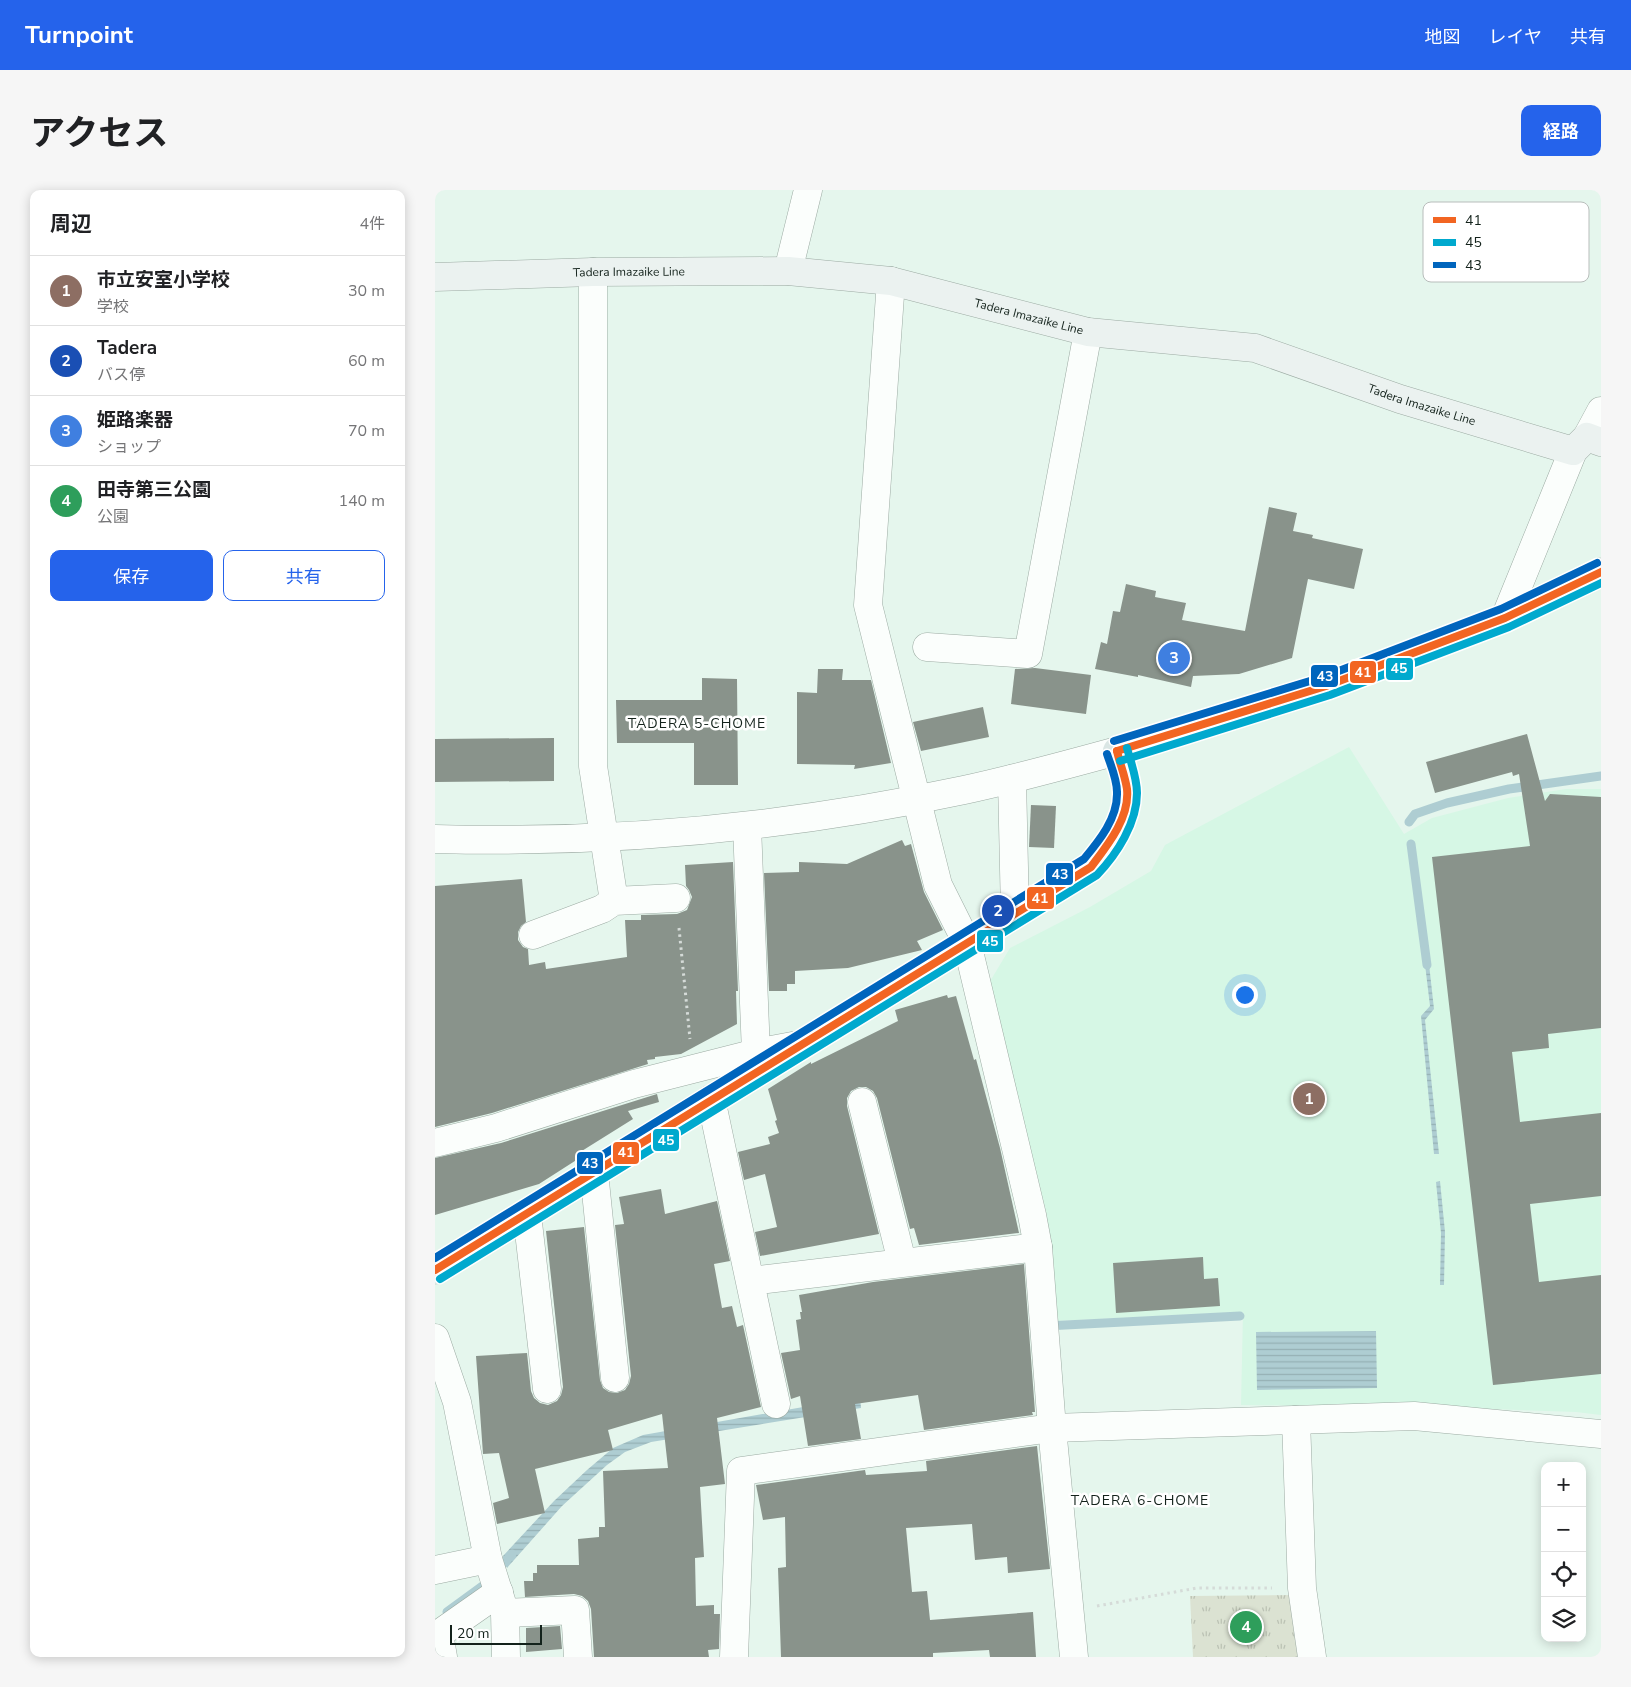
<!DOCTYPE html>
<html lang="ja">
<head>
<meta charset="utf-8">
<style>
	:root { --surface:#fff; --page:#f6f6f6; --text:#202124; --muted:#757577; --line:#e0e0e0; --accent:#2563eb }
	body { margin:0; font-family:"Nunito Sans","Noto Sans JP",sans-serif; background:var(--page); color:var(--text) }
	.controls { position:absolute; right:15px; bottom:15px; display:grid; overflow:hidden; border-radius:10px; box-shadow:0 2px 12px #0003 }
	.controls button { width:45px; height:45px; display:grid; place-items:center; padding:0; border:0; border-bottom:1px solid var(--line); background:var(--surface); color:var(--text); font:25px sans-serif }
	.scale { position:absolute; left:15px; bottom:12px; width:92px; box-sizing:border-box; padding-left:5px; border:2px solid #13221b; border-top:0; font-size:14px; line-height:18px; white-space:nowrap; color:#13221b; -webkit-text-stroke:4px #fff; paint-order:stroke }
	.you { position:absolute; left:809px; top:804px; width:18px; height:18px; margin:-12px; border:4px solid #fff; border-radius:50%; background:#1a73e8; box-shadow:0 0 0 8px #1a73e833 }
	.badge { display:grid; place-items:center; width:32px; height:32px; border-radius:50%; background:var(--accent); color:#fff; font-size:16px; font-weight:700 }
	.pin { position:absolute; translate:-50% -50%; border:2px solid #fff; box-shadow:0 1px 5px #0006 }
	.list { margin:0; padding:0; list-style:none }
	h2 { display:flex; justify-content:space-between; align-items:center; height:65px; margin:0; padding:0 20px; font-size:21px }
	h2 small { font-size:16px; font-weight:400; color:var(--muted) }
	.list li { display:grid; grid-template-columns:32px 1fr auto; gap:15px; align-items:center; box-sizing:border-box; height:70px; padding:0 20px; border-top:1px solid var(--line) }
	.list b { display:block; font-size:19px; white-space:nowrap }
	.list p { margin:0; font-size:16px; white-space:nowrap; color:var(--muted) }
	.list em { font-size:16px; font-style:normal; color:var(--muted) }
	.actions { display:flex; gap:10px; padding:15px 20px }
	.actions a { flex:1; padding:11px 0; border:1px solid var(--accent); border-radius:10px; text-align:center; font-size:18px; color:var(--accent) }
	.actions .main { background:var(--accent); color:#fff }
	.icon { flex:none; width:28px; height:28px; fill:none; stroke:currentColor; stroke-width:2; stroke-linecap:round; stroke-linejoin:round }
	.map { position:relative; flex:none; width:1166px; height:1467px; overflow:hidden; border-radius:10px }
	header { display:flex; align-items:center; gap:30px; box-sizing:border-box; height:70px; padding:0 25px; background:var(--accent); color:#fff }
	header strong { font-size:24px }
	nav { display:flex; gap:28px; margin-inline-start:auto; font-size:18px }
	.intro { display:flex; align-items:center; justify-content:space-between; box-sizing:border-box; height:120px; padding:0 30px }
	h1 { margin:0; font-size:35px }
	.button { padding:12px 22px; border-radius:10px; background:var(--accent); color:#fff; font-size:18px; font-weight:700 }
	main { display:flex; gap:30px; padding:0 30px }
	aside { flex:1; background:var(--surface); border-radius:10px; box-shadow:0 2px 12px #0003 }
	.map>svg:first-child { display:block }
	.built { fill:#d6f7e5 }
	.park { fill:url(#park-tufts) }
	.water { fill:url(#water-rules) }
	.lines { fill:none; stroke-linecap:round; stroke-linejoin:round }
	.stream { stroke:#aecdd2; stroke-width:9 }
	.building { fill:#89938b }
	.minor-casing { stroke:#9caba3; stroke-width:29 }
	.tertiary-casing { stroke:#9caba3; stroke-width:29 }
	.secondary-casing { stroke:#9caba3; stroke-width:29 }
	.primary-casing { stroke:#c6d0cb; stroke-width:29 }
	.path { stroke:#d5dbd8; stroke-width:3; stroke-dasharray:2.5 4; stroke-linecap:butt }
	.minor { stroke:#fbfefc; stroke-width:28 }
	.tertiary { stroke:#fbfefc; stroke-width:28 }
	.secondary { stroke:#ebf2f0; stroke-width:28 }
	.primary { stroke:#dae6e4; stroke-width:28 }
	.bus-1-casing { stroke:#fff; stroke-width:11 }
	.bus-2-casing { stroke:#fff; stroke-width:11 }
	.bus-3-casing { stroke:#fff; stroke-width:11 }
	.bus-1 { stroke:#f26522; stroke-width:8 }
	.bus-2 { stroke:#00a9ce; stroke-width:8 }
	.bus-3 { stroke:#0065bd; stroke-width:8 }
	.labels { text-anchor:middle; stroke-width:5; stroke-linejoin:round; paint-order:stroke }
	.street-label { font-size:12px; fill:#13221b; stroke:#fff }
	.neighbourhood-label { font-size:14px; letter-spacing:1px; fill:#13221b; stroke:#fff }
	.key { fill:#fff; stroke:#b8bdbb; stroke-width:1 }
	.key-label { font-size:14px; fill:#13221b }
	.line-badge { stroke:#fff; stroke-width:2 }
	.badge-label { font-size:14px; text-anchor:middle; font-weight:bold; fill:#fff }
</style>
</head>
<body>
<header>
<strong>Turnpoint</strong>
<nav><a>地図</a><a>レイヤ</a><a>共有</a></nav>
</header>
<div class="intro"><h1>アクセス</h1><a class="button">経路</a></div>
<main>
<aside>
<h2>周辺<small>4件</small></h2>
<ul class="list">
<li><span class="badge" style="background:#8d6e63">1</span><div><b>市立安室小学校</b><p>学校</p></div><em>30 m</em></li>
<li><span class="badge" style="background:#1a4fb4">2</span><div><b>Tadera</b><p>バス停</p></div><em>60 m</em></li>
<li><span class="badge" style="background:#3f7fe0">3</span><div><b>姫路楽器</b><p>ショップ</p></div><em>70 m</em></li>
<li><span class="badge" style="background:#2e9e5b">4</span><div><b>田寺第三公園</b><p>公園</p></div><em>140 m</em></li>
</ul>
<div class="actions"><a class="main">保存</a><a>共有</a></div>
</aside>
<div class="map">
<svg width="1166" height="1467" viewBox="0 0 1166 1467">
	<defs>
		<pattern id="park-tufts" width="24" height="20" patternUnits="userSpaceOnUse" patternTransform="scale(1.25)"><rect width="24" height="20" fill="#dbe2d2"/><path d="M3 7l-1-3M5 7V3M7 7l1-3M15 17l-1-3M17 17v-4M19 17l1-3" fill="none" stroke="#bbc2b4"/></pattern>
		<pattern id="water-rules" width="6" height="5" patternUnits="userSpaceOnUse" patternTransform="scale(1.25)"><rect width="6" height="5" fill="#aecdd2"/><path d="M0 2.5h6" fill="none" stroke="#95b0b4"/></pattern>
	</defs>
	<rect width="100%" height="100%" fill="#e5f6ed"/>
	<path class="built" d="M914 557 969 644 997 628 1073 608 1131 599H1166V1225L1141 1222 999 1217 806 1215 808 1122 620 1131 612 1025 554 793 575 758 655 717 716 681 730 655Z"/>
	<path class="park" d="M862 1405 868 1467H758L755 1406Z"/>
	<g class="water">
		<path d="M993 765 999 819 990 830 1004 964H999L986 826 995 816 989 766Z"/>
		<path d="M1005 991 1010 1042 1009 1095H1005L1006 1043 1001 992Z"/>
		<path d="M941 1141 942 1198 822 1200 821 1142Z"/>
		<path d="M425 1207 426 1218 216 1252 190 1262 172 1275 127 1316 72 1378 68 1366 119 1311 152 1280 178 1258 208 1245Z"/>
	</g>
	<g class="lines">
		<g class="stream">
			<path d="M974 632 980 624 1012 613 1074 599 1166 586"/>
			<path d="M976 654 992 775"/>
			<path d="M611 1136 805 1126"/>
			<path d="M12 1422 49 1395 77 1364"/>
		</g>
	</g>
	<g class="building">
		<path d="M834 317 862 323 858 341 878 345 877 348 928 359 919 399 873 389 857 468 804 484 758 486 756 497 703 485V487L660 479 666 452 672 454 678 421 685 422 691 394 721 401 720 407 751 413 747 430 810 441Z"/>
		<path d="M600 478 656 485 651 524 576 514 580 479Z"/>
		<path d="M383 479H408L407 490H436L456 573 419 579 420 575 362 574V502L382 503Z"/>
		<path d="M267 488 302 489 303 595H259V553H182L181 510H267Z"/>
		<path d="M548 517 554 547 486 561 478 532Z"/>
		<path d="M1092 544 1110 611 1115 604 1166 607V838L1113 844 1114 858 1077 862 1085 932 1166 923V1006L1095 1014 1104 1092 1166 1085V1184L1058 1195 997 667 1095 656 1084 584 1078 586 1077 582 1000 603 991 572Z"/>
		<path d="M119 548V591L0 592V549Z"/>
		<path d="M596 615 621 616 619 658 594 657Z"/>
		<path d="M467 650 470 656 476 654 489 702 508 740 482 751 487 760 413 778 360 781V794H352V801H334L329 683 364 682V672L412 674Z"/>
		<path d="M298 672 303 801H301L302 834 246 864 220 867V869L212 870 213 874 57 923 0 937V696L87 689 91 732 86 736 83 742V750L88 757 93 759 94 775 110 772 111 779 192 767 190 730H206V725L242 724 252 720 257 707 254 700 251 696 250 675Z"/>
		<path d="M512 805 513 808 521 806 539 870 541 869 565 958 584 1043 484 1055 479 1038 475 1039 442 908 438 901 431 897H424L416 901 412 908V916L444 1044 325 1066 320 1042 342 1037 330 984 309 990 303 962 335 954 333 947 344 943 340 931 342 930 333 899 376 872V874L463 831 460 820Z"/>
		<path d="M222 904 224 912 193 921 198 929 142 964 143 969 104 994 0 1025V968L66 953Z"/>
		<path d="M226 999 230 1024 282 1011 295 1071 279 1074 287 1118 297 1116 302 1137 308 1135 326 1217 282 1228 290 1294 265 1297 269 1367 260 1368 261 1416 279 1415V1424H285L284 1459 273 1460 274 1467H159L156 1419 153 1411 147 1406 139 1404 90 1407 89 1391H98V1383H102V1375H144L143 1349 164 1347V1337H170L168 1281 233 1278 227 1224 173 1240 178 1260 100 1279 110 1323 62 1334 58 1313 74 1308 64 1263 48 1264 41 1166 92 1163 96 1201 99 1208 105 1213 113 1215 122 1211 126 1205 128 1197 111 1041 149 1037 165 1190 168 1198 174 1202 182 1203 190 1200 194 1194 196 1186 180 1035 189 1034 184 1007Z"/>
		<path d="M768 1067 769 1089 783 1088 785 1116 681 1123 678 1073Z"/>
		<path d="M589 1074 600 1222H597L598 1225 489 1240 483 1205 420 1214 426 1249 373 1256 365 1206 356 1209 346 1163 365 1160 361 1130 366 1129 365 1122H367L364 1105 438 1092Z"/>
		<path d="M602 1256 615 1379 573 1383 572 1367 540 1370 537 1334 471 1338 477 1402 492 1401 495 1430 598 1422 601 1467H555L554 1460 498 1463V1467H346L343 1378 351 1377 350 1327 328 1330 321 1295 430 1280 431 1285 492 1281 491 1271Z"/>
		<path d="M125 1436 127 1459 91 1462V1438Z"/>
	</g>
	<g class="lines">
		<g class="minor-casing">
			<g id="minor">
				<path d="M353 81 373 0"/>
				<path d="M158 82V576L179 711"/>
				<path d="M456 91 433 415 503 695 532 753 597 1025 603 1057 617 1238 639 1467"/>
				<path d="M1152 247 1166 221"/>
				<path d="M1070 428 1138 261"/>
				<path d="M492 457 593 464 653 142"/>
				<path d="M577 589 580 723"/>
				<path d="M312 636 321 863"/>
				<path d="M98 745 167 719 179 711 241 708"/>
				<path d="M276 909 341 1214"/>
				<path d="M427 912 467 1072"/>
				<path d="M0 953 61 938 199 894 321 863 363 855"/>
				<path d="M159 982 180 1188"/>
				<path d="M92 1024 112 1199"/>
				<path d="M316 1091 603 1057"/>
				<path d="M0 1148 22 1212 53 1369 70 1423 71 1467"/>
				<path d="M861 1230 867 1398 877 1467"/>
				<path d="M0 1380 53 1369"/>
				<path d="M70 1423 140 1420 143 1467"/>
				<path d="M8 1467 4 1444 64 1402"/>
				<path d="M299 1467 306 1281 617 1238 979 1226 1166 1244"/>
			</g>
		</g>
		<g class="tertiary-casing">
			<path id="tertiary" d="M0 649C177 654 355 637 529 600 580 589 631 575 682 561"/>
		</g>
		<g class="secondary-casing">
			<g id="secondary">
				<path id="s1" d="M0 87 158 82 353 81 456 91 653 142 820 158 965 209 1138 261 1152 247 1166 252"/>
			</g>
		</g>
		<g class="primary-casing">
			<path id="primary" d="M0 1080 276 909 656 677C672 656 691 632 692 604 692 592 685 573 682 561L891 496 1070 428 1166 382"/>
		</g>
		<g class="path">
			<path d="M244 738 255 849"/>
			<path d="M662 1416 762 1398H837"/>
		</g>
		<use href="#minor" class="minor"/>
		<use href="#tertiary" class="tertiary"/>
		<use href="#secondary" class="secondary"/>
		<use href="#primary" class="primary"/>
		<g class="bus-1-casing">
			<g id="bus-1">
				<path d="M682 561 891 496 1070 428 1166 382"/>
				<path d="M0 1080 656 677C672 656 695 628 692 599 690 586 685 574 682 561"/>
			</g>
		</g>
		<g class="bus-2-casing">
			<g id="bus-2">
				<path d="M685 571 895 505 1074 437 1166 393"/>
				<path d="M5 1089 662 685C682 664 702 633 702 603 702 588 696 573 692 558"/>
			</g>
		</g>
		<g class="bus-3-casing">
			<g id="bus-3">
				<path d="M679 551 888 487 1066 419 1162 373"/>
				<path d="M0 1068 649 669C664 651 683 628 682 602 682 589 676 576 672 564"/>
			</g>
		</g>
		<use href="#bus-1" class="bus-1"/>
		<use href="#bus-2" class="bus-2"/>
		<use href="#bus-3" class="bus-3"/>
	</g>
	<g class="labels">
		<g class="street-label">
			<text dy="4" stroke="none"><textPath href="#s1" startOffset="194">Tadera Imazaike Line</textPath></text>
			<text dy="4" stroke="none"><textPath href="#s1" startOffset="599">Tadera Imazaike Line</textPath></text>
			<text dy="4" stroke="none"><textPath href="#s1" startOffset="1004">Tadera Imazaike Line</textPath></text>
		</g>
		<g class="neighbourhood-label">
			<text x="262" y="538">TADERA 5-CHOME</text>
			<text x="705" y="1315">TADERA 6-CHOME</text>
		</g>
	</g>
	<rect x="988" y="12" width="166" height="80" rx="8" class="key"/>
	<rect x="998" y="27" width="23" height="6" fill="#f26522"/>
	<rect x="998" y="49" width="23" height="7" fill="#00a9ce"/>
	<rect x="998" y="72" width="23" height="6" fill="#0065bd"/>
	<g class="key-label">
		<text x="1030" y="35">41</text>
		<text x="1030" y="57">45</text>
		<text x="1030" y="80">43</text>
	</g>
	<g class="line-badge">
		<rect x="950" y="467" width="29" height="24" rx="5" fill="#00a9ce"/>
		<rect x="914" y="470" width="28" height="24" rx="5" fill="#f26522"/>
		<rect x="875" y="474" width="29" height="24" rx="5" fill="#0065bd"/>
		<rect x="610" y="672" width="29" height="24" rx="5" fill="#0065bd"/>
		<rect x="591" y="696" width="29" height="24" rx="5" fill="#f26522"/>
		<rect x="541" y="739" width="28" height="24" rx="5" fill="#00a9ce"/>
		<rect x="217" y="938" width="28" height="24" rx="5" fill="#00a9ce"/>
		<rect x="177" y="951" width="28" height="24" rx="5" fill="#f26522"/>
		<rect x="141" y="961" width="28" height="24" rx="5" fill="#0065bd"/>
	</g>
	<g class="badge-label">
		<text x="964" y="483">45</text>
		<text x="928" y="487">41</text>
		<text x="890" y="491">43</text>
		<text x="625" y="689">43</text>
		<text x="605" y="713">41</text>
		<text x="555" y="756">45</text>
		<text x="231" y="955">45</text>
		<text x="191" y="967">41</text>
		<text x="155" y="978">43</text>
	</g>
</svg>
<div class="controls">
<button>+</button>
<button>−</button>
<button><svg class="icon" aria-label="locate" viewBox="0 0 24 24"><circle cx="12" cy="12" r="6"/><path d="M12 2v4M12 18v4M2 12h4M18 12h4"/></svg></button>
<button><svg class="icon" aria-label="layers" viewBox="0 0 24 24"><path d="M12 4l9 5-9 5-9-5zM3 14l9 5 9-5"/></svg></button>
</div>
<div class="scale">20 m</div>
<div class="you"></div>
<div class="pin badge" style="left:874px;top:909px;background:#8d6e63">1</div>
<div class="pin badge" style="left:563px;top:721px;background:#1a4fb4">2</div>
<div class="pin badge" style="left:739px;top:468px;background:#3f7fe0">3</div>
<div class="pin badge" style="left:811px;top:1437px;background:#2e9e5b">4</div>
</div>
</main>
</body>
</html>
